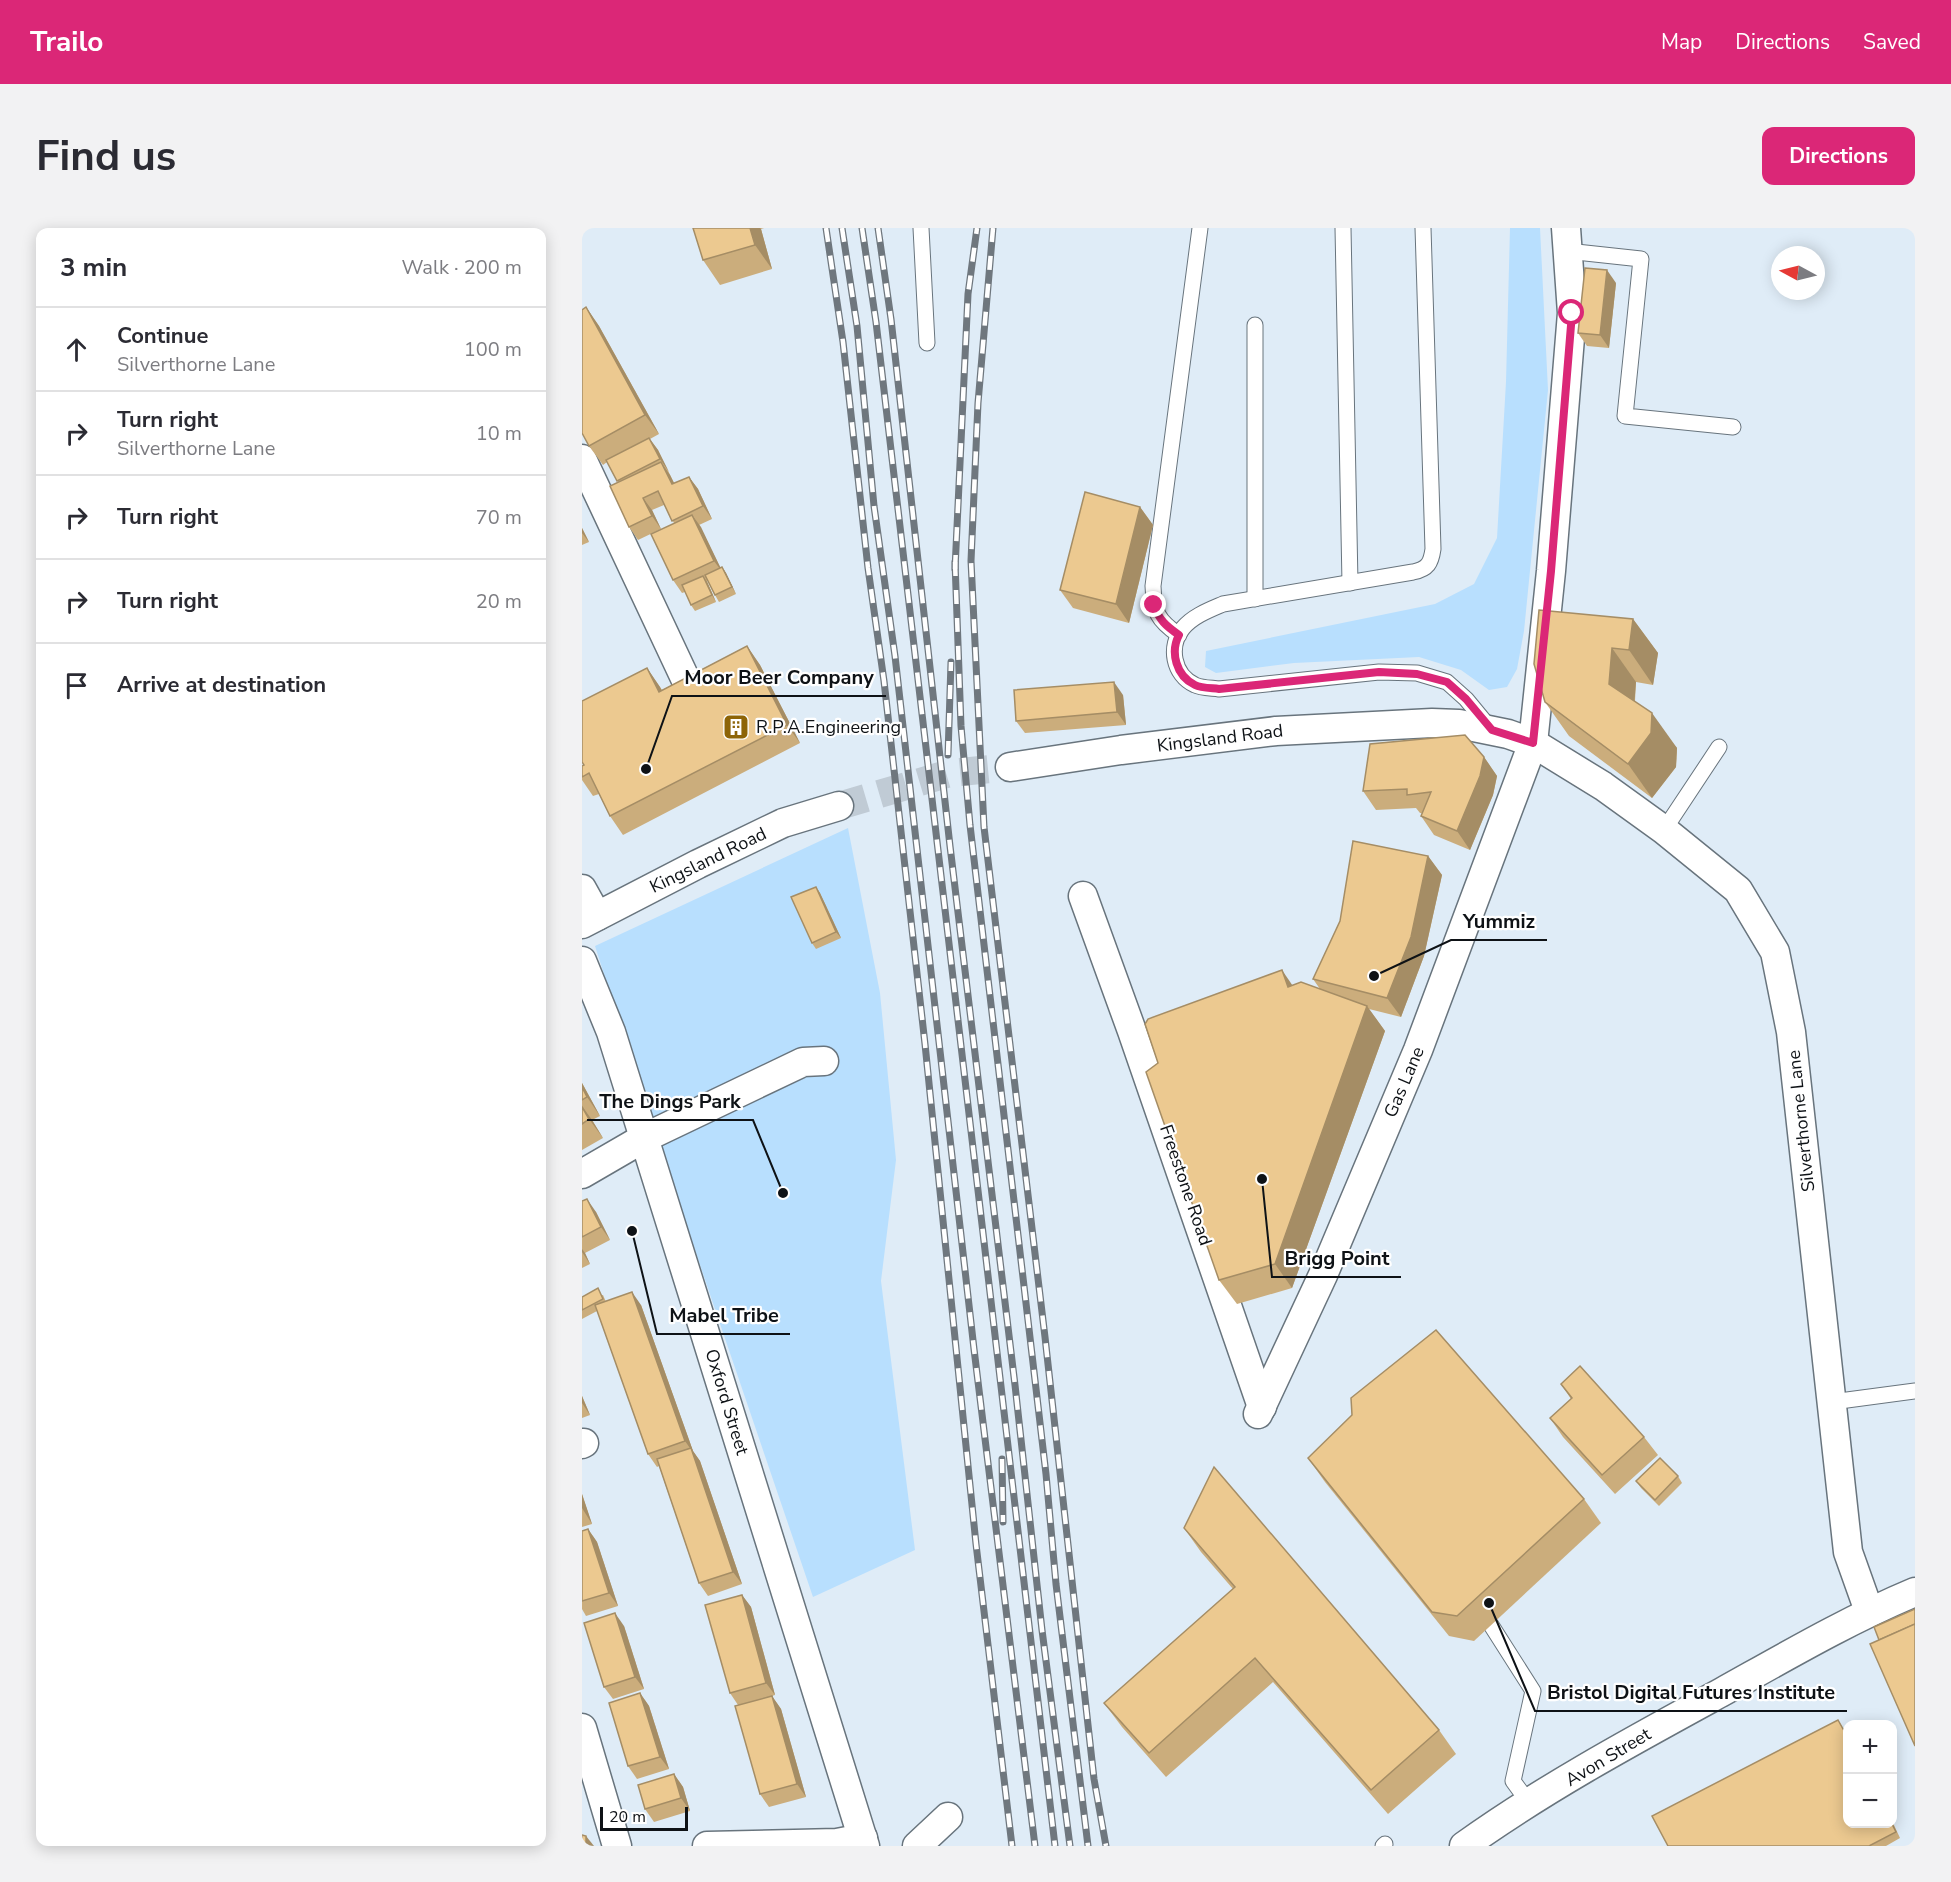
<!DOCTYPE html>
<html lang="en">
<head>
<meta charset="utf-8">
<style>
	:root { --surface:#fff; --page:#f2f2f3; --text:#2b2b33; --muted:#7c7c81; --line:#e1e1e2; --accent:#db2777 }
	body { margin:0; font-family:"Nunito Sans",sans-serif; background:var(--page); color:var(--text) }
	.controls { position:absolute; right:18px; bottom:18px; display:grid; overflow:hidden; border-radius:12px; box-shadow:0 3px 15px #0003 }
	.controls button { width:54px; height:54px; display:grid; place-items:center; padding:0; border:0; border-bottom:2px solid var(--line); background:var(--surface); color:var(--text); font:30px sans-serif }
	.compass { position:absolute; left:1189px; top:18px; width:54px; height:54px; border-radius:50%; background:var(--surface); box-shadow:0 3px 15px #0003; rotate:277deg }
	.scale { position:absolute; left:18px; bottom:15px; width:88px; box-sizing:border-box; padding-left:6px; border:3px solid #0e1216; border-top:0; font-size:16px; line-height:21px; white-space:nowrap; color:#0e1216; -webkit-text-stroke:4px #fff; paint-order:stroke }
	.stop { position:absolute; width:18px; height:18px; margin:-14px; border:4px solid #db2777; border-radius:50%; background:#fff }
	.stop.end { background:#db2777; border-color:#fff; box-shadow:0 2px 6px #0008 }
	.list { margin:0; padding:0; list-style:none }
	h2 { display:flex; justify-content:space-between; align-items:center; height:78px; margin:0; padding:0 24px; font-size:26px }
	h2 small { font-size:20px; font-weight:400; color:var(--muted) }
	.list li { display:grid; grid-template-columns:39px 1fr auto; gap:18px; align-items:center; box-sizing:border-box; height:84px; padding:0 24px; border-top:2px solid var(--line) }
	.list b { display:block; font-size:22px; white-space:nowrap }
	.list p { margin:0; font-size:20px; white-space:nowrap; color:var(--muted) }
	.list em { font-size:20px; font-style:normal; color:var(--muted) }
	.icon { flex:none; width:33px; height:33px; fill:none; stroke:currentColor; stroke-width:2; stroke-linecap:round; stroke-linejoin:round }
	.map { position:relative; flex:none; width:1333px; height:1618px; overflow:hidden; border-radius:12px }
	header { display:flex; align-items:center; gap:36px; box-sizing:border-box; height:84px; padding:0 30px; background:var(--accent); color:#fff }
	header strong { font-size:28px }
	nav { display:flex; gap:33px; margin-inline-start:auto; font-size:21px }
	.intro { display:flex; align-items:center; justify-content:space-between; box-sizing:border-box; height:144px; padding:0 36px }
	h1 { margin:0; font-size:42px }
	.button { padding:15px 27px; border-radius:12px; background:var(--accent); color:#fff; font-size:21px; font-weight:700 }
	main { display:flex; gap:36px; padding:0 36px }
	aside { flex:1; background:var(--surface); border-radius:12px; box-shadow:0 3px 15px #0003 }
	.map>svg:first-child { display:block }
	.green { fill:#b8dffe }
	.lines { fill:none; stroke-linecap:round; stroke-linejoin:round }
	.minor-tunnel { stroke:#c0cbd5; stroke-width:28; stroke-dasharray:28 14; stroke-linecap:butt }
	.service-casing { stroke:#68747d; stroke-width:17 }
	.minor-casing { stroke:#68747d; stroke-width:31 }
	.service { stroke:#fff; stroke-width:15 }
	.minor { stroke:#fff; stroke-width:28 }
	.rail-casing { stroke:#6f777e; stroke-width:7 }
	.rail { stroke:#fff; stroke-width:4.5; stroke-dasharray:14; stroke-linecap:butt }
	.wall { fill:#cbad7c }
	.shaded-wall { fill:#a58d65 }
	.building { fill:#ecc990; stroke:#a58d65; stroke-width:1.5 }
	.route { stroke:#db2777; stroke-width:8 }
	.labels { text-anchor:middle; stroke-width:4.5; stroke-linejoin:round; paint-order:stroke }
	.poi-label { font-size:18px; fill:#0e1216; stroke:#fff; text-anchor:start }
	.street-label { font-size:18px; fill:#0e1216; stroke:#fff }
	.leader { fill:none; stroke:#0e1216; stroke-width:2 }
	.callout-dot { fill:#0e1216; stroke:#fff; stroke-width:2 }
	.callout-label { font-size:20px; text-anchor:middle; font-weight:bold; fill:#0e1216; stroke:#fff; stroke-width:4.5; stroke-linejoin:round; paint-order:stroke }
</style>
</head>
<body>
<header>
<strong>Trailo</strong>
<nav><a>Map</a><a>Directions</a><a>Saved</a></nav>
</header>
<div class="intro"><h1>Find us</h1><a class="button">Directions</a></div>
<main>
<aside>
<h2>3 min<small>Walk · 200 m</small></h2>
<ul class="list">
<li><svg class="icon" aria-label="ahead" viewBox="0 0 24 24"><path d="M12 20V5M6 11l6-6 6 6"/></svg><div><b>Continue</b><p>Silverthorne Lane</p></div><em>100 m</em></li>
<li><svg class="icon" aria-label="right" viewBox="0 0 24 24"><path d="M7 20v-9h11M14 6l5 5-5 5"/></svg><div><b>Turn right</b><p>Silverthorne Lane</p></div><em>10 m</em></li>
<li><svg class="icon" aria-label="right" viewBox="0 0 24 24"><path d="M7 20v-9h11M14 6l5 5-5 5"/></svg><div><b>Turn right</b></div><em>70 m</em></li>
<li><svg class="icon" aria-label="right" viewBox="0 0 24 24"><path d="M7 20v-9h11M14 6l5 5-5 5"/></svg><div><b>Turn right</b></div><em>20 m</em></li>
<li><svg class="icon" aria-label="arrive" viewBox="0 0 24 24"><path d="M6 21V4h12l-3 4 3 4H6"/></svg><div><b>Arrive at destination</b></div></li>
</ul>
</aside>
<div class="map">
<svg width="1333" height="1618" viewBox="0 0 1333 1618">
	<rect width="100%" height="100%" fill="#dfecf7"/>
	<g class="green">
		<path d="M928 0H958L966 162 942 403 935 441 925 459 907 462 879 442 837 429 712 435 634 445 623 439 624 423 853 376 892 356 915 310 924 154Z"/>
		<path d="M266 600 298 765 314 932 299 1053 333 1322 231 1369 71 899 13 718Z"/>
	</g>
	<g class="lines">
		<path class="minor-tunnel" d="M257 578 368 545 428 539"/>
		<g class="service-casing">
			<g id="service">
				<path d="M339 0 345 115"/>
				<path d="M761 0 768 355"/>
				<path d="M841 0 851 321C849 335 846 341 831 344L641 376C627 382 611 388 601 400 586 418 591 447 613 457 619 460 630 460 637 461L797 444 835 445 865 454 884 471 908 500"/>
				<path d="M985 23 1059 31 1043 188 1151 199"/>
				<path d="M673 371V97"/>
				<path d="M597 407C575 392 572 384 571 358L618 0"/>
				<path d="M1082 602 1137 519"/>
				<path d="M1250 1174 1333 1163"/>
				<path d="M909 1397 951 1463 931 1553 947 1575"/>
				<path d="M801 1618 803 1616"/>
			</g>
		</g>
		<g class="minor-casing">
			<g id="minor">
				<path d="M0 231 110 465"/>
				<path d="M428 539 539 522 694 503 850 495 877 496 926 506 951 515 1021 558 1082 602 1156 662 1193 724 1209 804 1266 1324 1287 1383"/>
				<path d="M0 661 15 688"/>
				<path d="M501 668 550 803 680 1179"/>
				<path d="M0 696 116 636 201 595 257 578"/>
				<path d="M0 733 29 804 283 1618"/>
				<path d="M0 946 62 910 221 834 242 833"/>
				<path d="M676 1186 741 1047 836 822 951 515 969 343 990 85 984 0"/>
				<path d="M0 1216 2 1215"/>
				<path d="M0 1500 35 1618"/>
				<path d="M125 1618 255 1615 281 1610"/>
				<path d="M335 1618 366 1589"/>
				<path d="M882 1618C963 1560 1052 1512 1140 1464 1203 1429 1266 1392 1333 1364"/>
			</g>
		</g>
		<use href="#service" class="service"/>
		<use href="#minor" class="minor"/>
		<g class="rail-casing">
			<g id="rail">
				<path d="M244 0 261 114 286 340 302 453 343 816 394 1316 430 1618"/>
				<path d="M260 0 275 98 292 278 313 428 392 1121 453 1618"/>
				<path d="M280 0 294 94 473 1618"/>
				<path d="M296 0 309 91 368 618 433 1157 460 1402 488 1618"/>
				<path d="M411 0 396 175 389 333 402 599 463 1109 512 1551 524 1618"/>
				<path d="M373 334 379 498 388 597 464 1246 474 1356 506 1618"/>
				<path d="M373 341 386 66 395 0"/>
				<path d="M366 527 369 434"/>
				<path d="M420 1231 421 1294"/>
			</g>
		</g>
		<use href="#rail" class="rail"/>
	</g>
	<g class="wall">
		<path d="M111 0H182L179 1 190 41 138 57 121 32Z"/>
		<path d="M1034 55 1027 120 1005 118 996 105Z"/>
		<path d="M4 79 17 98 77 206 68 211 76 222 92 255 107 249 116 261 130 291 117 297 138 339H140L144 345 154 366 137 374 133 367 126 353H125L134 374 113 383 109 377 103 364 100 365 91 352 92 295 82 277 70 282 79 301 56 312 47 299 36 254 25 234 21 237 7 218Z"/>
		<path d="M558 279 571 297 547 395 491 380 478 362Z"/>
		<path d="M0 300 7 314 0 317Z"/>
		<path d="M1051 391 1076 425 1071 457 1054 454 1053 473 1095 520 1094 539 1070 570 987 508 963 474Z"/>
		<path d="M165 418 178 437 218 515 41 607 28 588 17 566 11 568 0 552V538L2 537 65 440 80 462Z"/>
		<path d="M541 467 544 497 443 505 434 493Z"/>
		<path d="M902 529 915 548 911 567 888 622 852 607 839 588 840 585H838L834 580 794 582 781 563Z"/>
		<path d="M846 628 860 647 842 728 819 789 787 781 803 803 710 1060 655 1076 637 1052 711 758 738 761 731 751Z"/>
		<path d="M234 659 238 665 259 710 234 721 230 715Z"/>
		<path d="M0 855 18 888 10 892 21 910 0 922Z"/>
		<path d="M0 973 14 984 28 1012 3 1025 8 1036 0 1040Z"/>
		<path d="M21 1067 24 1074 59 1077 111 1223 118 1233 160 1356 126 1368 117 1355 77 1238 75 1239 66 1226 15 1083 0 1091V1069Z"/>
		<path d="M979 1156 1062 1209 1076 1227 1033 1266 981 1209 968 1190 989 1171Z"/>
		<path d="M0 1168 8 1187 0 1190Z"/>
		<path d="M726 1230 1002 1271 1019 1295 892 1413 867 1408 743 1254Z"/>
		<path d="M1096 1248 1100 1255 1077 1278 1059 1260 1054 1253Z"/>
		<path d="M0 1266 10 1296 0 1299Z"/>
		<path d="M602 1300 857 1502 874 1526 806 1586 691 1454 584 1549 540 1499 522 1475 651 1361 619 1324Z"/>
		<path d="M6 1301 15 1314 36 1378 4 1388 0 1381V1303Z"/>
		<path d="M160 1367 169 1379 193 1467 190 1468 199 1481 224 1569 187 1579 178 1566 156 1477 148 1465Z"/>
		<path d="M42 1398 62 1461 31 1471 22 1459Z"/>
		<path d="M58 1465 67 1478 87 1541 55 1551 46 1538Z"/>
		<path d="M1256 1492 1266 1508V1596L1311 1595 1318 1610 1304 1618H1086Z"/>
		<path d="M92 1546 101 1559 108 1583 72 1594 63 1581Z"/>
	</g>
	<g class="shaded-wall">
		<path d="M168 0H178L179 1 190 41 173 17Z"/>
		<path d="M1025 42 1034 55 1027 120 1018 107Z"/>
		<path d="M4 79 17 98 77 206 63 187Z"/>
		<path d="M67 210 76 222 87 244 78 231Z"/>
		<path d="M79 234 88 247 99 269 90 256Z"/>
		<path d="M107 249 116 261 130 291 121 278Z"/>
		<path d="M61 270 70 282 79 301 70 288Z"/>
		<path d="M558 279 571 297 547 395 534 376Z"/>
		<path d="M110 287 119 299 141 345 132 333Z"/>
		<path d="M0 300 7 314 0 305Z"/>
		<path d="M140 339 144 345 154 366 150 359Z"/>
		<path d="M121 348 125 354 134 374 130 367Z"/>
		<path d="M1051 391 1076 425 1071 457 1047 422Z"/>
		<path d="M165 418 178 437 218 515 205 497Z"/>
		<path d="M1030 420 1054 454 1051 491 1027 456Z"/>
		<path d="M65 440 78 459 90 483 77 464Z"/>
		<path d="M532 454 541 467 544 497 535 484Z"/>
		<path d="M1070 485 1095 520 1094 539 1070 570 1046 536Z"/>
		<path d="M902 529 915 548 911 567 888 622 875 603Z"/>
		<path d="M846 628 860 647 842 728 819 789 805 770Z"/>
		<path d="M234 659 238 665 259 710 254 704Z"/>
		<path d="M700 742 717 767 706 759Z"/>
		<path d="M785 778 803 803 710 1060 693 1036Z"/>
		<path d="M0 855 18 888 5 869 0 859Z"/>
		<path d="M0 878 10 892 21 910 7 891Z"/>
		<path d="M5 971 14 984 28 1012 19 999Z"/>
		<path d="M0 1021 3 1025 8 1036 0 1024Z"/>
		<path d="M50 1064 59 1077 111 1223 118 1233 160 1356 151 1344 110 1223 103 1213Z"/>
		<path d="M0 1168 8 1187 0 1175Z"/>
		<path d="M0 1266 10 1296 0 1280Z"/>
		<path d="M6 1301 15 1314 36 1378 27 1365Z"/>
		<path d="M160 1367 169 1379 193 1467 184 1455Z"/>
		<path d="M33 1385 42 1398 62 1461 53 1449Z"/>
		<path d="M58 1465 67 1478 87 1541 78 1529Z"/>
		<path d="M190 1468 199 1481 224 1569 215 1556Z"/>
		<path d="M92 1546 101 1559 108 1583 99 1570Z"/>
		<path d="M4 1608 12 1618H4Z"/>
	</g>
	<g class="building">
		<path d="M111 0H168L173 17 121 32Z"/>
		<path d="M1003 40 1025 42 1018 107 996 105Z"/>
		<path d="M4 79 63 187 7 218 0 205V82Z"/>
		<path d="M67 210 78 231 35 253 24 232Z"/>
		<path d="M79 234 90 256 107 249 121 278 90 293 76 263 61 270 70 288 47 299 28 258Z"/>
		<path d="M503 264 558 279 534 376 478 362Z"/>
		<path d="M110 287 132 333 91 352 69 306Z"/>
		<path d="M140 339 150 359 133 367 123 347Z"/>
		<path d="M121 348 130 367 109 377 100 357Z"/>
		<path d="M957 382 1051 391 1047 422 1030 420 1027 456 1070 485 1069 505 1046 536 963 474 952 436Z"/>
		<path d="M165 418 205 497 28 588 7 545 0 549V538L2 537 0 534V473L65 440 77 464Z"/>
		<path d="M532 454 535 484 434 493 432 462Z"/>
		<path d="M883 507 902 529 898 548 875 603 839 588 849 564 825 567V561L781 563 788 516Z"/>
		<path d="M771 613 846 628 829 709 805 770 731 751 758 693Z"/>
		<path d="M234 659 254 704 230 715 209 669Z"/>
		<path d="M700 742 706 759 719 754 785 778 693 1036 637 1052 564 844 576 835 563 796 566 791Z"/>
		<path d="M0 859 5 869 0 872Z"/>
		<path d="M0 879 7 891 0 896Z"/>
		<path d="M5 971 19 999 0 1009V973Z"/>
		<path d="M16 1060 21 1071 0 1082V1069Z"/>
		<path d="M50 1064 103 1213 66 1226 13 1077Z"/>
		<path d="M854 1102 1002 1271 875 1388 850 1384 726 1230 770 1187 769 1170Z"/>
		<path d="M998 1138 1062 1209 1020 1247 968 1190 990 1170 979 1156Z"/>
		<path d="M109 1220 151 1344 117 1355 75 1231Z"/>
		<path d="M1078 1230 1096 1248 1073 1272 1054 1253Z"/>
		<path d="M632 1239 857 1502 789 1562 673 1430 567 1525 522 1475 653 1359 602 1300Z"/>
		<path d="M6 1301 27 1365 0 1373V1303Z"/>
		<path d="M160 1367 184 1455 148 1465 123 1377Z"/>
		<path d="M1333 1381V1396L1297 1412 1292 1399Z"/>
		<path d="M33 1385 53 1449 22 1459 2 1395Z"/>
		<path d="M1333 1396V1518L1288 1416Z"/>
		<path d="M58 1465 78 1529 46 1538 27 1475Z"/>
		<path d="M190 1468 215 1556 178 1566 153 1478Z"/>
		<path d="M1256 1492 1266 1510V1596H1310L1314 1604 1287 1618H1086L1070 1588Z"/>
		<path d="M92 1546 99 1570 63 1581 56 1557Z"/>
		<path d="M0 1607 4 1608V1618H0Z"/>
	</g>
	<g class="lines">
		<path class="route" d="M572 377C577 392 584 398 597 407 588 424 594 448 613 457 619 460 629 460 637 461L797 444 835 446 865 454 884 471 910 502 951 515 969 343 990 85"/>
	</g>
	<defs>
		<g id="building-square" transform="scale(1.35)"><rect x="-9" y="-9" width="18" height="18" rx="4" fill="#8d6407" stroke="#fff"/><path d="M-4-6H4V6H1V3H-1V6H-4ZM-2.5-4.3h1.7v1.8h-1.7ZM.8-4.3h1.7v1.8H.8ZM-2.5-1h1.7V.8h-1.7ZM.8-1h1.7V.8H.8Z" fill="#fff"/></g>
	</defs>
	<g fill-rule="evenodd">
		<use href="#building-square" x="154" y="499"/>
	</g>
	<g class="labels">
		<g class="poi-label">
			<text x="174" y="505">R.P.A.Engineering</text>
		</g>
		<g class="street-label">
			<text transform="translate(638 510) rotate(-7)" y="6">Kingsland Road</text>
			<text transform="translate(126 632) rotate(-26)" y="6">Kingsland Road</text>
			<text transform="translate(822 854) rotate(-67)" y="6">Gas Lane</text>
			<text transform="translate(1219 893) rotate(-96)" y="6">Silverthorne Lane</text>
			<text transform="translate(604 957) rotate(71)" y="6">Freestone Road</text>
			<text transform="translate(145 1174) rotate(73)" y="6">Oxford Street</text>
			<text transform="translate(1026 1529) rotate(-31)" y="6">Avon Street</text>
		</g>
	</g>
	<path class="leader" d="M64 541L90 468H304M792 748L869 712H965M201 965L171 892H5M680 951L690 1049H819M50 1003L75 1106H208M907 1375L953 1483H1265"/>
	<g class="callout-dot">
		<circle cx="64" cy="541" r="6"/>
		<circle cx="792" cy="748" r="6"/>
		<circle cx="201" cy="965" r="6"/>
		<circle cx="680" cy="951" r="6"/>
		<circle cx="50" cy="1003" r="6"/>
		<circle cx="907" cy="1375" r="6"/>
	</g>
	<g class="callout-label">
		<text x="197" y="456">Moor Beer Company</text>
		<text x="917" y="700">Yummiz</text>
		<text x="88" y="880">The Dings Park</text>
		<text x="755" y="1037">Brigg Point</text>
		<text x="142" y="1094">Mabel Tribe</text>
		<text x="1109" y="1471">Bristol Digital Futures Institute</text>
	</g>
</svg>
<div class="controls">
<button>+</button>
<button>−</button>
</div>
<svg class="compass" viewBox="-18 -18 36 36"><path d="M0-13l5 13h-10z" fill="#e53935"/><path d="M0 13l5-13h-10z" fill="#7c7c81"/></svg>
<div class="scale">20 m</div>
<div class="stop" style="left:990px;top:85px"></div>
<div class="stop end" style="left:572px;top:377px"></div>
</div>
</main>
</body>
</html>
